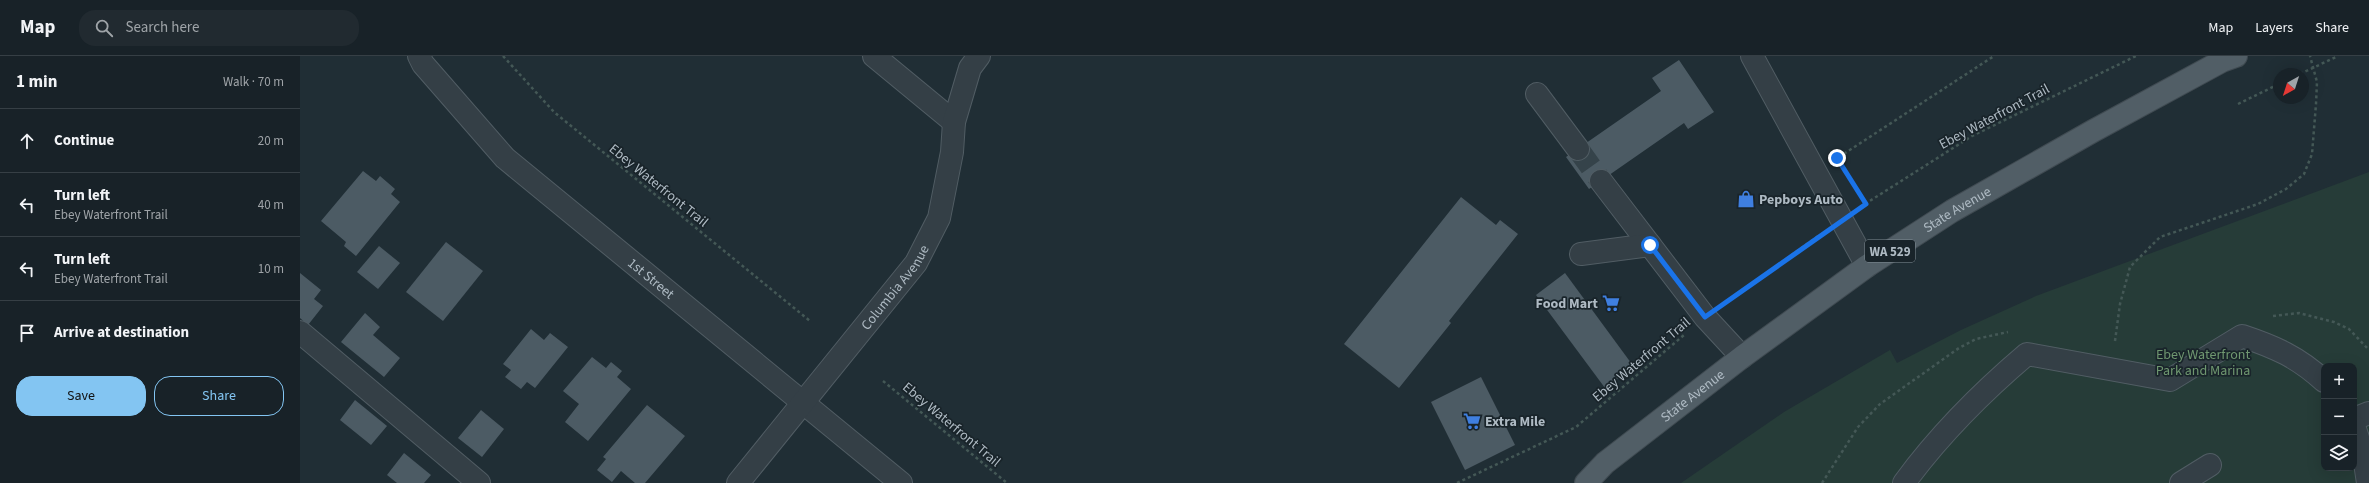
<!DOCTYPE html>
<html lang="en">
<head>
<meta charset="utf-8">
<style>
	:root { --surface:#182228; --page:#212a30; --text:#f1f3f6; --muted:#9fa4a8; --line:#363f45; --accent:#83c5f2 }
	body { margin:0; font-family:"Source Sans 3",sans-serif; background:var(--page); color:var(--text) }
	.controls { position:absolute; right:12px; bottom:12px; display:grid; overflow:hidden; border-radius:8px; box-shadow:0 4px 16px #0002 }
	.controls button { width:36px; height:36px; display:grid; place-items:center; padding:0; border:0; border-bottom:1px solid var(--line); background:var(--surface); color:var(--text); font:20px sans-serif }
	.compass { position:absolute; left:1973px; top:12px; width:36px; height:36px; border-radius:50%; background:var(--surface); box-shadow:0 4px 16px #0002; rotate:219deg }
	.stop { position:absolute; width:12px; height:12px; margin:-9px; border:3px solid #1a73e8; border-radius:50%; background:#fff }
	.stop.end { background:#1a73e8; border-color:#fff; box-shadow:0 1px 4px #0008 }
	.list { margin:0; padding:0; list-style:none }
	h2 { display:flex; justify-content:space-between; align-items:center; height:52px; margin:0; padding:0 16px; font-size:17px }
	h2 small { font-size:13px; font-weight:400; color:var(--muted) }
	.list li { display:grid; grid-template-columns:26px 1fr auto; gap:12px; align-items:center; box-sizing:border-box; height:64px; padding:0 16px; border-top:1px solid var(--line) }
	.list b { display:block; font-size:15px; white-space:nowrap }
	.list p { margin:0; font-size:13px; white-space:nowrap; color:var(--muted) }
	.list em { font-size:13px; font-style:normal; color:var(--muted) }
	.actions { display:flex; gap:8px; padding:12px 16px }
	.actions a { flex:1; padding:9px 0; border:1px solid var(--accent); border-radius:16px; text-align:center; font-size:14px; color:var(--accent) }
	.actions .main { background:var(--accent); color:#111 }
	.icon { flex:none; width:22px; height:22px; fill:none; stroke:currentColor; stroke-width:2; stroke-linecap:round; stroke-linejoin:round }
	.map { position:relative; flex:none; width:2069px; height:427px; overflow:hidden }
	header { display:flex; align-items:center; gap:24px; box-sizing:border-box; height:56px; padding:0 20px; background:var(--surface); border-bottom:1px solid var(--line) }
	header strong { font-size:19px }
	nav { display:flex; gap:22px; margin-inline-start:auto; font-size:14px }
	.search { width:280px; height:36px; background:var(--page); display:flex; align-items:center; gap:10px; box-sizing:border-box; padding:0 14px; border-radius:16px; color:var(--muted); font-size:15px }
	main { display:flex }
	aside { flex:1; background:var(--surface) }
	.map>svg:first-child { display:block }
	.green { fill:#263c38; fill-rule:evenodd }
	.building { fill:#4c5b64 }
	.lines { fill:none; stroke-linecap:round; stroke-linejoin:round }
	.minor-tunnel { stroke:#35434a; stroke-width:22; stroke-dasharray:22 11; stroke-linecap:butt }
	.minor-casing { stroke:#515d64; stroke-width:24 }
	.major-casing { stroke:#404b52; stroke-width:24 }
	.path { stroke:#445856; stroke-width:2.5; stroke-dasharray:3 3; stroke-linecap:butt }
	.minor { stroke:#343f46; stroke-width:22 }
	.major { stroke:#515e66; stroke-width:22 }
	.path-bridge { stroke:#445856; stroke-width:2.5; stroke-dasharray:3 3; stroke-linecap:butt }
	.route { stroke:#1a73e8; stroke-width:5 }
	.labels { text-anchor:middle; stroke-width:3.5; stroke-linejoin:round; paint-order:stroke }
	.shield { fill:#19242a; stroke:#818d95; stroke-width:1 }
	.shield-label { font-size:13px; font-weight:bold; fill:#aebac3 }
	.street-label { font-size:14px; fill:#aebac3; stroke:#19242a }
	.poi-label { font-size:14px; font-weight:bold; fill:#aebac3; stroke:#19242a; text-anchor:start }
	.park-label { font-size:14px; fill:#6f9770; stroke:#19242a }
</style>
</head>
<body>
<header>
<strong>Map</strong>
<div class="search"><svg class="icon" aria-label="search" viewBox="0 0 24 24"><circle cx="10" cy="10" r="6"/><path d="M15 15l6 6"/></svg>Search here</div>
<nav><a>Map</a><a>Layers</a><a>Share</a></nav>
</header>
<main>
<aside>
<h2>1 min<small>Walk · 70 m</small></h2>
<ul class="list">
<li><svg class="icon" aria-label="ahead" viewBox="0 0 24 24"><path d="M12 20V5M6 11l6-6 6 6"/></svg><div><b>Continue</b></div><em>20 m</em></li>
<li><svg class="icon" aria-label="left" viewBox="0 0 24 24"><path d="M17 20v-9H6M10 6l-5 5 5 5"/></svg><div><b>Turn left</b><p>Ebey Waterfront Trail</p></div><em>40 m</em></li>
<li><svg class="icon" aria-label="left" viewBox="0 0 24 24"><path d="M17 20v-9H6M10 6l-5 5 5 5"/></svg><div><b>Turn left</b><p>Ebey Waterfront Trail</p></div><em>10 m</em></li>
<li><svg class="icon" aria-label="arrive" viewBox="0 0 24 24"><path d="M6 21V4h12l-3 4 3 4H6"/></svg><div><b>Arrive at destination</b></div></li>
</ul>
<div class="actions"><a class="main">Save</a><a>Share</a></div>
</aside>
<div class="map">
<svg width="2069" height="427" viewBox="0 0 2069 427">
	<rect width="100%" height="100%" fill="#202e35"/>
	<path class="green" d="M2069 116V427H1381L1484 356 1590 294 1597 307 1661 274 1736 240ZM2024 310H2054V412H2024Z"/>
	<g class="building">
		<path d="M1379 4 1414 56 1388 73 1384 67 1289 133 1266 101 1361 35 1352 22Z"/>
		<path d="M63 115 76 125 80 120 95 133 91 138 100 146 56 200 44 190 46 186 21 165Z"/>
		<path d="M1161 141 1196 169 1200 164 1218 178 1149 265 1151 267 1099 332 1044 288Z"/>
		<path d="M146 186 183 215 143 265 106 236Z"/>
		<path d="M79 190 100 207 78 233 57 216Z"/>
		<path d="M0 217 21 234 14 243 23 250 8 269 0 262Z"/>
		<path d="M1265 217 1334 311 1305 332 1236 239Z"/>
		<path d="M65 257 80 271 73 279 100 302 84 321 41 286Z"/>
		<path d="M231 273 244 284 250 277 268 291 235 332 227 326 221 333 205 321 211 314 203 308Z"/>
		<path d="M292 301 306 312 311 306 322 315 317 321 331 333 288 385 265 366 279 348 263 335Z"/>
		<path d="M1181 321 1215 389 1165 414 1131 346Z"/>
		<path d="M55 344 87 370 71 389 40 364Z"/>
		<path d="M347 349 385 380 345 427H335L321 415 312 426 297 414 306 403 303 401Z"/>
		<path d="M181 354 204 373 182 401 158 382Z"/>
		<path d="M104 397 131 419 124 427H97L87 419Z"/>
	</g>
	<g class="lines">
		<path class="minor-tunnel" d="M1278 93 1301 125"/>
		<g class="minor-casing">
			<g id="minor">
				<path id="s1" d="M119 0 123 8 205 102 601 427"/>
				<path d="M574 0 654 66"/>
				<path d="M1452 0 1567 210"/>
				<path d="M1237 38 1278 93"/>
				<path d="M1301 125 1405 261 1442 301"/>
				<path d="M1281 198 1350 189"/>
				<path d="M0 276 179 427"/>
				<path d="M2054 363 2069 357"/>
				<path d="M2054 370 2064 400 2068 427"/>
				<path id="s2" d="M438 427 616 207 639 162 652 96 654 66 670 12 679 0"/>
				<path d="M1604 427C1640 378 1681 337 1727 298L1870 324 1942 280C1975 291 1998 301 2024 325"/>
				<path d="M1881 427 1910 409"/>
			</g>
		</g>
		<g class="major-casing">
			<g id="major">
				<path id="s3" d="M1286 427 1305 407 1442 301 1567 210 1652 155 1793 75 1922 5 1936 0"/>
			</g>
		</g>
		<g class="path">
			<path d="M203 0 254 56 510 265"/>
			<path d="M1938 48 1979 28"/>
			<path d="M1539 101 1694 0"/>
			<path d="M1565 148 1672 80 1836 0"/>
			<path d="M1428 245 1518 180"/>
			<path d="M1973 260 1999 257 2034 266 2049 273 2069 294"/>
			<path d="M1815 285 1820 248 1830 211 1860 181 1958 148 1986 133 2004 118 2012 98 2016 48 2017 26 2010 0"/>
			<path d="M583 325 707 427"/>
			<path d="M1157 427 1276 371 1384 279"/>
			<path d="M1522 427 1558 371 1580 348 1659 292 1676 283 1708 276"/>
		</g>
		<use href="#minor" class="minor"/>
		<use href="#major" class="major"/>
		<path class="path-bridge" d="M2000 18 2038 0"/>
	</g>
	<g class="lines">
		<path class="route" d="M1350 189 1405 261 1566 148 1537 102"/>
	</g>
	<defs>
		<g id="shop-bare" transform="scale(1.38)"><path d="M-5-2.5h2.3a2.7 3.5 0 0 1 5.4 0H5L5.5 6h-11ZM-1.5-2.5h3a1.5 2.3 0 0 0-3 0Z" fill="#3f7fe0" stroke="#19242a" stroke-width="2.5" paint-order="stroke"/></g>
		<g id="supermarket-bare" transform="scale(1.38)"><path d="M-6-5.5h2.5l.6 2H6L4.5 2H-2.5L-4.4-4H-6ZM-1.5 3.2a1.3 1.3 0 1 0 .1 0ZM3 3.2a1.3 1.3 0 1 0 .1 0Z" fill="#3f7fe0" stroke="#19242a" stroke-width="2.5" paint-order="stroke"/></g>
	</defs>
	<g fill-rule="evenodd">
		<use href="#shop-bare" x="1446" y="143"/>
		<use href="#supermarket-bare" x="1311" y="247"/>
		<use href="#supermarket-bare" x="1172" y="365"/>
	</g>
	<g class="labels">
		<rect class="shield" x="1565" y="184" width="50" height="22" rx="3"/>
		<g class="shield-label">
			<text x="1590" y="200">WA 529</text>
		</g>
		<g class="street-label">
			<text transform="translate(1694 60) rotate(-28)" y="5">Ebey Waterfront Trail</text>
			<text transform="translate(359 129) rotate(39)" y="5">Ebey Waterfront Trail</text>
			<text dy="5" stroke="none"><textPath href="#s3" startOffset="462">State Avenue</textPath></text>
			<text dy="5" stroke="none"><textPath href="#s1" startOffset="323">1st Street</textPath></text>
			<text dy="5" stroke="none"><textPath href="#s2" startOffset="251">Columbia Avenue</textPath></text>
			<text transform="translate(1341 303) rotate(-40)" y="5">Ebey Waterfront Trail</text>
			<text dy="5" stroke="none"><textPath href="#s3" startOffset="138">State Avenue</textPath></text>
			<text transform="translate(652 368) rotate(40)" y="5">Ebey Waterfront Trail</text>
		</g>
		<g class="poi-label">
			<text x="1459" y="148">Pepboys Auto</text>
			<text x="1298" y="252" text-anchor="end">Food Mart</text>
			<text x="1185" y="370">Extra Mile</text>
		</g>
		<g class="park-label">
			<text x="1903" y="303">Ebey Waterfront<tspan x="1903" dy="16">Park and Marina</tspan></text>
		</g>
	</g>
</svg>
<div class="controls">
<button>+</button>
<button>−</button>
<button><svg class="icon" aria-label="layers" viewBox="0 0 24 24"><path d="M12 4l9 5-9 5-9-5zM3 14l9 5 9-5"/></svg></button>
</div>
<svg class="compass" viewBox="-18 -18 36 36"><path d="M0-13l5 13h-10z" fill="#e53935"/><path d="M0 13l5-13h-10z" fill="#9fa4a8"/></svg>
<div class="stop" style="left:1350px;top:189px"></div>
<div class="stop end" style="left:1537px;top:102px"></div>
</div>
</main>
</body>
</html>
